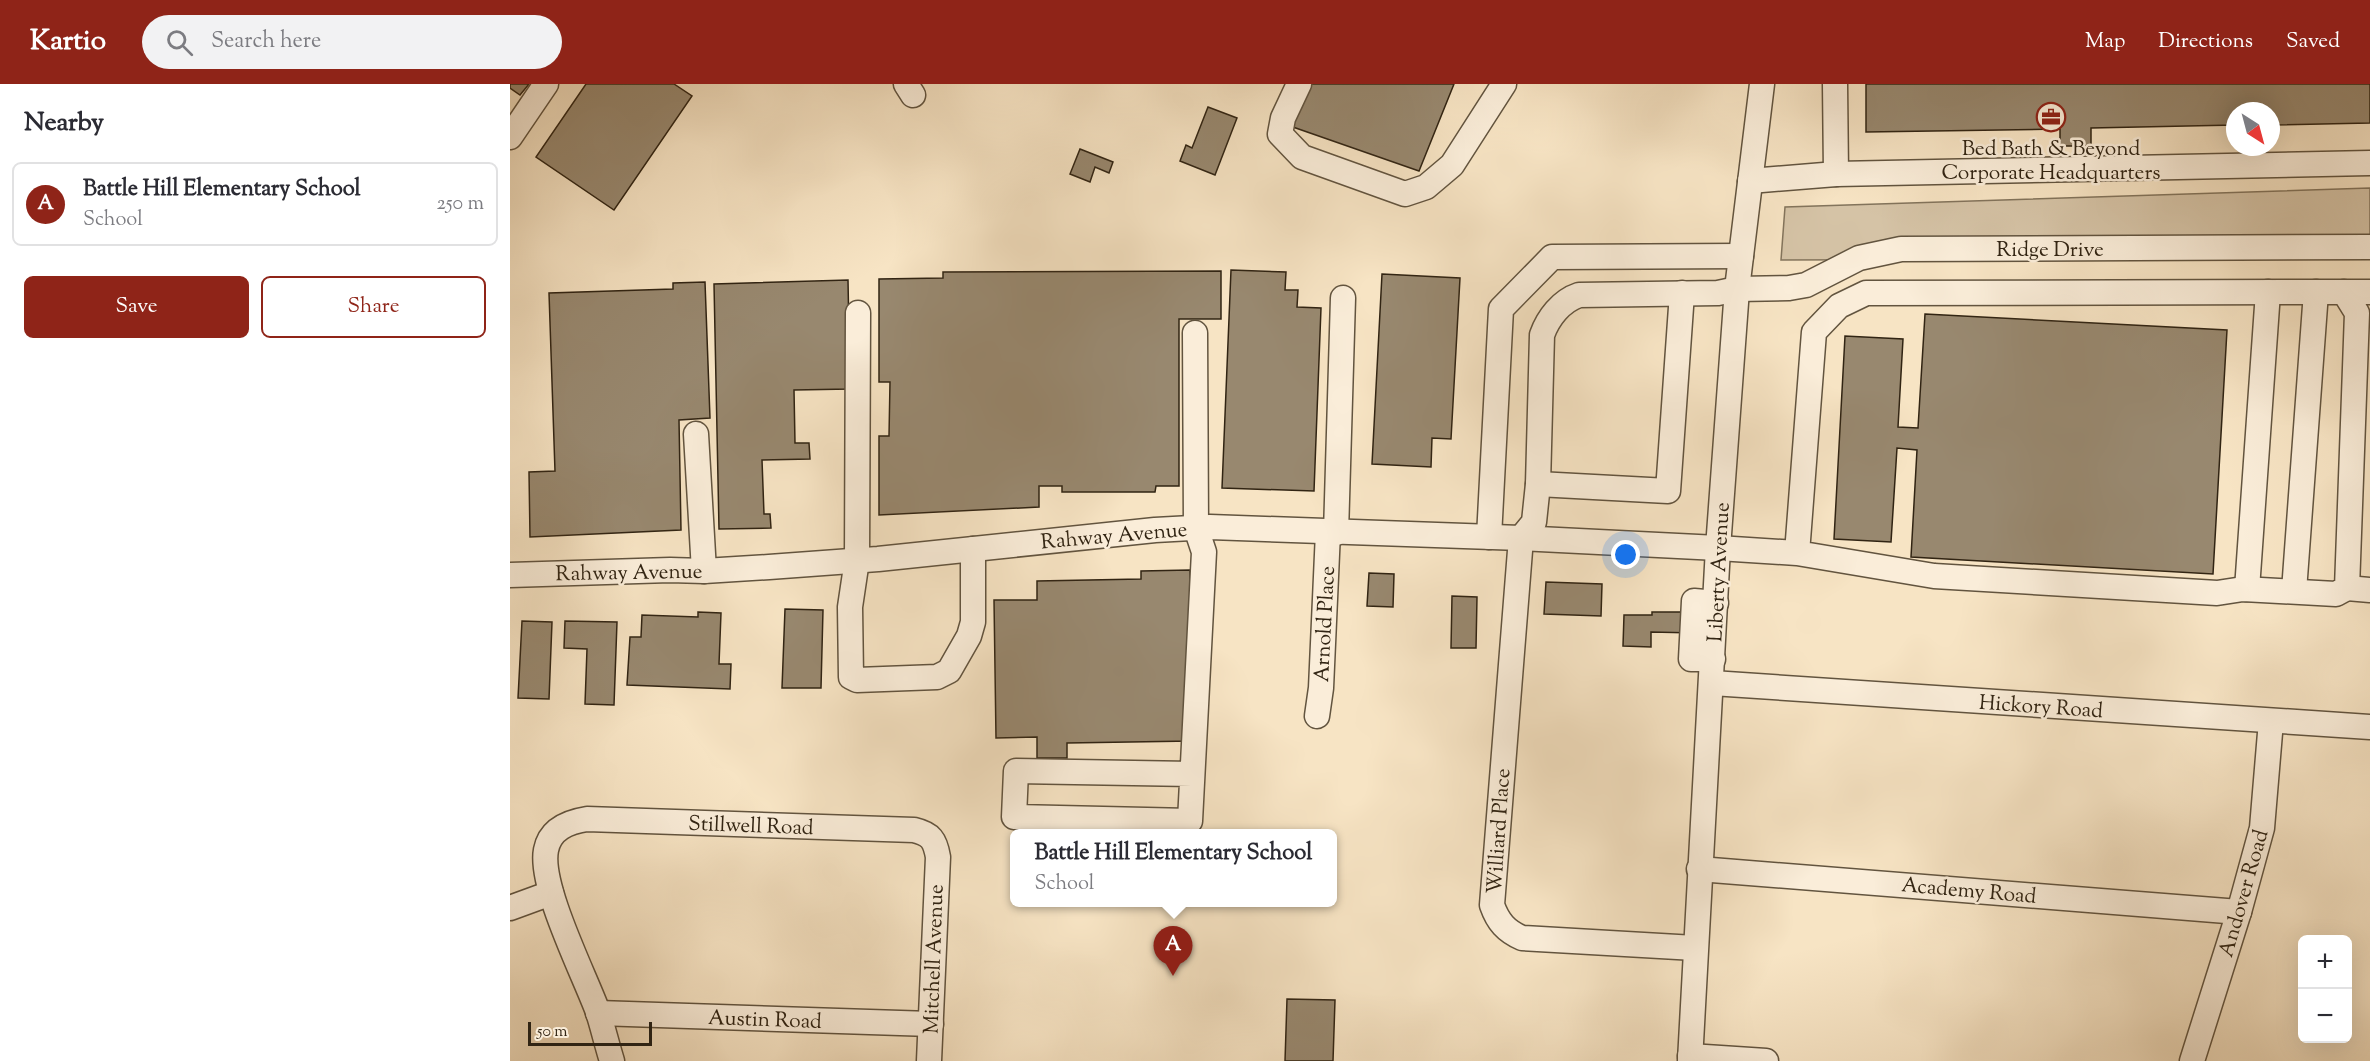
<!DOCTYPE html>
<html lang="en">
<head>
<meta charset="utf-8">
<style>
	:root { --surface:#fff; --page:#f2f2f3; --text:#2b2b33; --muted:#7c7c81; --line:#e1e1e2; --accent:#8f2418 }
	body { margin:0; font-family:"Sorts Mill Goudy",serif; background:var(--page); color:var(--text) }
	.controls { position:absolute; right:18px; bottom:18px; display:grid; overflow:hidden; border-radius:9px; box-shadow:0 6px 24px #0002 }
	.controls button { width:54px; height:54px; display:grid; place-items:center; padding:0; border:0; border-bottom:2px solid var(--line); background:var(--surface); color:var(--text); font:30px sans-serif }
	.compass { position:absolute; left:1716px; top:18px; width:54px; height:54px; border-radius:50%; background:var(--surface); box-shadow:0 6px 24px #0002; rotate:144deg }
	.scale { position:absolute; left:18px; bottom:15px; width:124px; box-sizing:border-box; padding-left:6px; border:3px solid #312413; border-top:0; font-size:16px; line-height:21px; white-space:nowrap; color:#312413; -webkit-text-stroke:4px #faedd9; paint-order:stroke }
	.you { position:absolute; left:1116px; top:471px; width:21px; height:21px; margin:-15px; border:4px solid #fff; border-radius:50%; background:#1a73e8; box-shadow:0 0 0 9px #1a73e833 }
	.badge { display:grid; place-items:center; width:39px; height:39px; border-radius:50%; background:var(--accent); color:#fff; font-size:20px; font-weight:700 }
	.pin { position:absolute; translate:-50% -50px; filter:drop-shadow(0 2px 3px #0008) }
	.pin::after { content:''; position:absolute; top:32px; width:21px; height:18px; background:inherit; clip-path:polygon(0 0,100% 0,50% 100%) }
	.popup { position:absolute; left:500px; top:745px; width:327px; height:78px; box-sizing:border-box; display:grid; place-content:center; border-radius:9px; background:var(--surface); filter:drop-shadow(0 2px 4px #0005); font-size:20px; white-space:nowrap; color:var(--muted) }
	.popup b { font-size:22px; color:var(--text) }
	.popup::after { content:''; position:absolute; left:50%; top:100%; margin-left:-12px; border:12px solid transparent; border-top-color:var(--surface) }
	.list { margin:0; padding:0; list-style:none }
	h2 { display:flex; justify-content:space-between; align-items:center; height:78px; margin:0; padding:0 24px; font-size:26px }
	h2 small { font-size:20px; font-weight:400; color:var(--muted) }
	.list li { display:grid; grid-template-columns:39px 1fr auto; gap:18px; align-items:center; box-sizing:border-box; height:84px; margin:0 12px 12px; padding:0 12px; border:2px solid var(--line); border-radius:9px }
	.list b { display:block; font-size:22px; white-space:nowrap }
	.list p { margin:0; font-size:20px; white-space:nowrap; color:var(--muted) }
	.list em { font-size:20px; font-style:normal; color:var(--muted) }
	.actions { display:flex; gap:12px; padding:18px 24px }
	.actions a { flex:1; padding:14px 0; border:2px solid var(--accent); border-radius:9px; text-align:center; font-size:21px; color:var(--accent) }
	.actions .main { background:var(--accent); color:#fff }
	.icon { flex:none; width:33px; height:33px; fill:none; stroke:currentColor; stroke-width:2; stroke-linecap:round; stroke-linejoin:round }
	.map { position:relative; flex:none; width:1860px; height:977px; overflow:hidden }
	header { display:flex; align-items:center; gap:36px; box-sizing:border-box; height:84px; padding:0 30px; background:var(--accent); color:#fff }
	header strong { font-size:28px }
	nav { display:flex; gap:33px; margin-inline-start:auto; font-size:21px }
	.search { width:420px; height:54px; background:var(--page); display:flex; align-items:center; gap:15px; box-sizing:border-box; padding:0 21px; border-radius:33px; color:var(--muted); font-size:22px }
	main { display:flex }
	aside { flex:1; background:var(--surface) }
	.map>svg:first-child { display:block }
	.green { fill:#d5c3a6; stroke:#83745c; stroke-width:1.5 }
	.building { fill:#98886f; stroke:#312413; stroke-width:1.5 }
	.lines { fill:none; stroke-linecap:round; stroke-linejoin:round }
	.minor-casing { stroke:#62543f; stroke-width:27 }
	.minor { stroke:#faedd9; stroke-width:24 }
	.labels { text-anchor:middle; stroke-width:5; stroke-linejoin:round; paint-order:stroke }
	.poi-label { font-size:21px; fill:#312413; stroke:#faedd9 }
	.street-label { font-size:21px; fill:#312413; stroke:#faedd9 }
</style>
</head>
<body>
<header>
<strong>Kartio</strong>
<div class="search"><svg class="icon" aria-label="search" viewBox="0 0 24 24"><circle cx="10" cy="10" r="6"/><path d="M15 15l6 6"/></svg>Search here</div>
<nav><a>Map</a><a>Directions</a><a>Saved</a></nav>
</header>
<main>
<aside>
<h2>Nearby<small></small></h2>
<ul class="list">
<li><span class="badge">A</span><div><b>Battle Hill Elementary School</b><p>School</p></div><em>250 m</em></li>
</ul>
<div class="actions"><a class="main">Save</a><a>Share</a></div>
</aside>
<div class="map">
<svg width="1860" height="977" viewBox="0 0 1860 977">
	<rect width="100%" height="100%" fill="#f7e4c4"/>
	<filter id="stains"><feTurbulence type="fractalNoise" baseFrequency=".00333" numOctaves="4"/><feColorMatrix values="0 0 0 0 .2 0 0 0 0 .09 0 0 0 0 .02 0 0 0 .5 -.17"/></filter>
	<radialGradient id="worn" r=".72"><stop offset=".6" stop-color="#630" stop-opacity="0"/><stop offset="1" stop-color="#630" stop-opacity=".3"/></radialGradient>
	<path class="green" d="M1860 104V174L1271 176 1275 123Z"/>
	<g class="building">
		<path d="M0 0H19L10 11 0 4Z"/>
		<path d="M76 0H164L182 12 104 126 26 73Z"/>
		<path d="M798 0H944L909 87 780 42Z"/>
		<path d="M1356 0H1860V39L1761 41V27H1725V41L1581 44V62H1550V45L1356 48Z"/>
		<path d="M698 23 727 34 705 91 670 77 676 61 682 64Z"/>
		<path d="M570 65 603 78 599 89 585 83 580 98 560 90Z"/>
		<path d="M721 186 776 188 775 206H788L787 223 811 224 804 407 712 404Z"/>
		<path d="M711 187V235H669V402H646L645 408H552V402H529V423L369 431V352H379L380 298H369V195L433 194V188Z"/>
		<path d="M872 190 950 194 941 355 922 354 921 383 862 380Z"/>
		<path d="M338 196 340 305 284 306 285 359H299L300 375 252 376 254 430H260L261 444 209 445 204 200Z"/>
		<path d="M195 198 200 334 169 336 171 446 20 453 19 388 45 387 39 209 163 205V199Z"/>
		<path d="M1415 230 1717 246 1703 490 1401 473 1407 366 1387 364 1381 458 1324 455 1335 252 1393 255 1388 343 1408 344Z"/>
		<path d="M680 486 682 657 557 659V674H527V653L486 654 484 516H527V497L631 495V487Z"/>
		<path d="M859 489 884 490 883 523 857 522Z"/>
		<path d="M1036 498 1092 500 1091 532 1034 530Z"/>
		<path d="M942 512 967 513 966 564H941Z"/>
		<path d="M275 525 313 526 311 604H272Z"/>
		<path d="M188 528 211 529 209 580H221L220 605 117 601 120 553H131L132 531 188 533Z"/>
		<path d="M1142 528H1185V549L1141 548V563L1113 562 1114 531H1142Z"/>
		<path d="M12 537 42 538 39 615 8 614Z"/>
		<path d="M55 537 107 538 104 621 75 620 77 565 54 564Z"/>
		<path d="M777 915 825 916 823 977H775Z"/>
	</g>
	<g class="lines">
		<g class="minor-casing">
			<g id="minor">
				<path d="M396 0 403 11"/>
				<path d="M789 0 773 34 770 50 792 73 895 110 916 103 942 81 994 0"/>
				<path d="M1325 0 1326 90"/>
				<path d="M0 53 36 0"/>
				<path d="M1240 97 1326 90 1860 79"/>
				<path d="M1834 208H1860"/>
				<path d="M348 229 347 476 340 523 341 593 347 596 427 593 439 587 459 552 463 538V465"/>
				<path d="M186 350 194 487"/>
				<path d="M1028 400 1158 407 1172 209"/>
				<path d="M826 449 833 214"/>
				<path d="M979 453 991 225 1042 173 1231 172"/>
				<path d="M0 491 160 486 194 487 259 483 368 475 645 446 700 443 1011 454 1208 464 1287 469 1424 492 1707 509 1733 505 1826 510 1837 504 1847 229 1834 208 1356 209 1329 222 1304 248 1287 469"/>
				<path d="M1837 504 1860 506"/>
				<path d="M1737 505 1758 208"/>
				<path d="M1784 507 1806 208"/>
				<path d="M1203 575H1181L1184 517 1206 519"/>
				<path d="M1202 599 1860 643"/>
				<path d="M807 632 811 604 818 448"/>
				<path d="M682 690 506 687 504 733 680 737 694 468 686 444 685 249"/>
				<path d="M1189 785 1729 828"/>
				<path d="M0 824 41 809"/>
				<path d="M1185 864 1012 854C996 847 988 838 982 821L1011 454 1024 438 1028 400 1032 251C1038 234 1051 217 1069 211L1208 209 1227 205 1279 204 1296 201 1349 174 1391 165 1860 163"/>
				<path d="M88 929 421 940"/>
				<path d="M1180 972 1256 977"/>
				<path d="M102 977C97 961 93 944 88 928 74 890 29 802 36 766 40 745 58 738 77 735L404 746C421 750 425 756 428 773L419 977"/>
				<path d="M1180 977 1208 464 1227 205 1252 0"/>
				<path d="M1682 977 1729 828 1752 744 1761 637"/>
			</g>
		</g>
		<use href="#minor" class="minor"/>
	</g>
	<defs>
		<g id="office-ring" transform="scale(1.5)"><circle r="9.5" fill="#faedd9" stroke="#8f2418" stroke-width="1.5"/><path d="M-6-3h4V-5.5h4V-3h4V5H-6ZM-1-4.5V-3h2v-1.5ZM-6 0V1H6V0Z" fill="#8f2418"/></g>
	</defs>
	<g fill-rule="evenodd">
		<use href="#office-ring" x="1541" y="33"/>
	</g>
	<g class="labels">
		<g class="poi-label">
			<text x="1541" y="71">Bed Bath &amp; Beyond<tspan x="1541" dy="24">Corporate Headquarters</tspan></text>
		</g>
		<g class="street-label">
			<text x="1540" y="172">Ridge Drive</text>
			<text transform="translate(604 451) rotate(-5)" y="7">Rahway Avenue</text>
			<text transform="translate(119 488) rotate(-1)" y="7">Rahway Avenue</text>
			<text transform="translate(1208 488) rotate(-87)" y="7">Liberty Avenue</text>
			<text transform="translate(814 540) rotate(-87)" y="7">Arnold Place</text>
			<text transform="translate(1531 622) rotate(4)" y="7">Hickory Road</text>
			<text transform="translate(241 741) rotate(2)" y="7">Stillwell Road</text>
			<text transform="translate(988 747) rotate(-86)" y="7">Williard Place</text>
			<text transform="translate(1459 806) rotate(5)" y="7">Academy Road</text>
			<text transform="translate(1733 809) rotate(-74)" y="7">Andover Road</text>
			<text transform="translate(423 875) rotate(-88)" y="7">Mitchell Avenue</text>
			<text transform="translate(255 935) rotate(2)" y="7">Austin Road</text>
		</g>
	</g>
	<rect width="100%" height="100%" filter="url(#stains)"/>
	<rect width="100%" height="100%" fill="url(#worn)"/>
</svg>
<div class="controls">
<button>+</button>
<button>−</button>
</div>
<svg class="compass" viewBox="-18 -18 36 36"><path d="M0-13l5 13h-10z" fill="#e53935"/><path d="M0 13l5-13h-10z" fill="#7c7c81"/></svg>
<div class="scale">50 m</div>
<div class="you"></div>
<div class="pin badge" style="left:663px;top:892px">A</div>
<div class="popup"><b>Battle Hill Elementary School</b>School</div>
</div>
</main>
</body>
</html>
